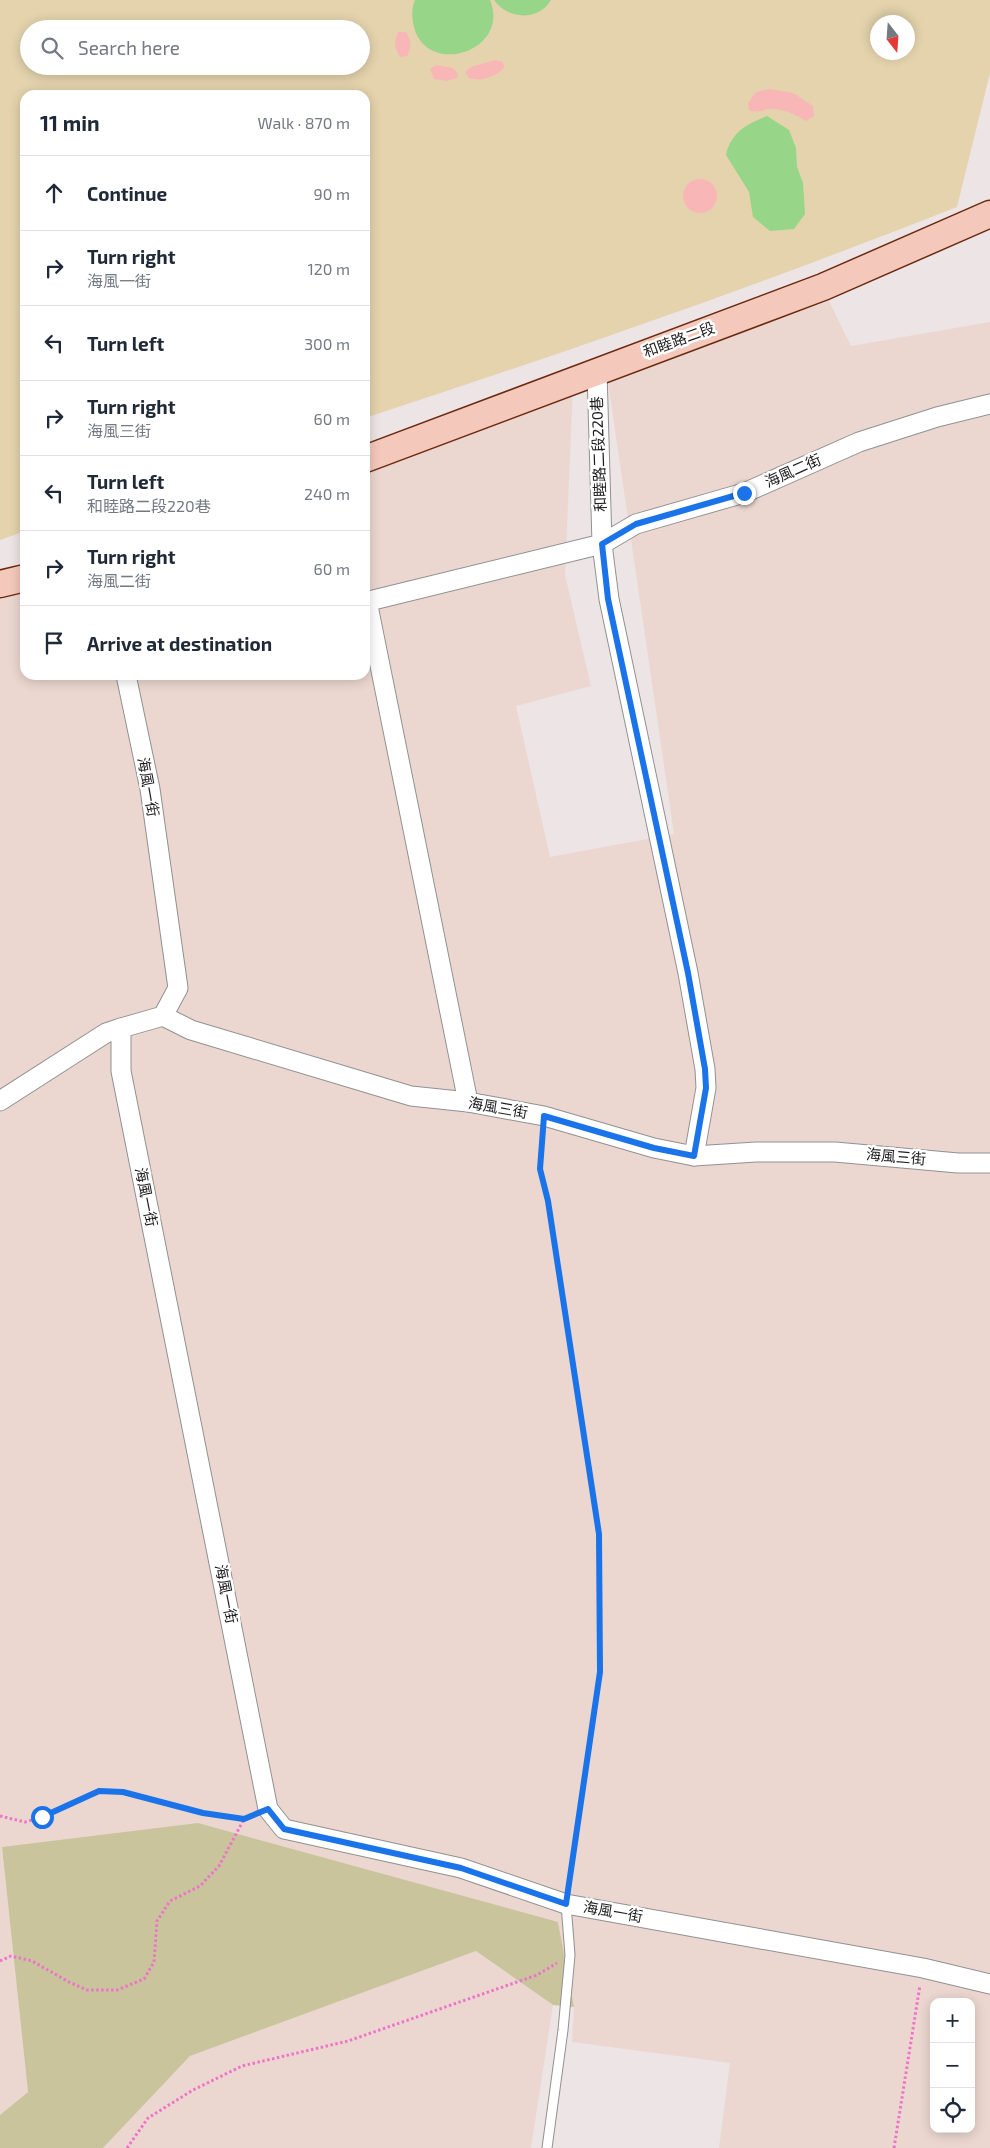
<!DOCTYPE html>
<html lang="en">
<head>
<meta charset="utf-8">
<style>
	:root { --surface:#fff; --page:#f6f6f7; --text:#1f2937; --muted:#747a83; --line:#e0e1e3 }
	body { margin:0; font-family:"Exo 2","Noto Sans TC",sans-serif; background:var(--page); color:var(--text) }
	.controls { position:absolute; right:15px; bottom:15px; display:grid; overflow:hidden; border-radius:10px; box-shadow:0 2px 12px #0003 }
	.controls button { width:45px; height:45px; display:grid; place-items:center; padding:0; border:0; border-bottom:1px solid var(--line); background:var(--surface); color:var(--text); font:25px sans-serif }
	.compass { position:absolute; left:870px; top:15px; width:45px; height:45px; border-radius:50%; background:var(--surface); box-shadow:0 2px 12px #0003; rotate:163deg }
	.stop { position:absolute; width:15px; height:15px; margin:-11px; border:4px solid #1a73e8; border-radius:50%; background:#fff }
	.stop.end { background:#1a73e8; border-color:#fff; box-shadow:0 1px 5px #0008 }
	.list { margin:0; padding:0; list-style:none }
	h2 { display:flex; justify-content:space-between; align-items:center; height:65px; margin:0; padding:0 20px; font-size:21px }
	h2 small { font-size:16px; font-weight:400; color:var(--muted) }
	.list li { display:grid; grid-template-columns:32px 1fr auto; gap:15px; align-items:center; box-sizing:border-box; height:75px; padding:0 20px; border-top:1px solid var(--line) }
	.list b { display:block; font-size:19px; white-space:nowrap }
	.list p { margin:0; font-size:16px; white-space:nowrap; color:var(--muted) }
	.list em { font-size:16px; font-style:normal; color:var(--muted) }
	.icon { flex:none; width:28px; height:28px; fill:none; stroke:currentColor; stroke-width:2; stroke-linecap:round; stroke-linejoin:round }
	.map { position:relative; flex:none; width:990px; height:2148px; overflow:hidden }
	.search { position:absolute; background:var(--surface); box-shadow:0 2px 12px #0003; left:20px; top:20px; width:350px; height:55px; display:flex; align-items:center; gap:12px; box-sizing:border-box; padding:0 18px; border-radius:28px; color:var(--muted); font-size:19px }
	.panel { position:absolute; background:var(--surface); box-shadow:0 2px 12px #0003; left:20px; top:90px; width:350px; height:590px; border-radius:15px }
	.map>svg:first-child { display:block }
	.farmland { fill:#ebd7d0; fill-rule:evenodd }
	.grass { fill:#e4d3ad; fill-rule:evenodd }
	.forest { fill:#c9c49c }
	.sand { fill:#f9b6b7 }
	.pitch { fill:#97d688 }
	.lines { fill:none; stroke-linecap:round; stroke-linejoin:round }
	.lane-casing { stroke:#919191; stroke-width:11 }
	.street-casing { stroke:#919191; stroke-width:21 }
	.secondary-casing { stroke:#6a290e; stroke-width:29 }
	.path { stroke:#ee74ca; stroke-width:3; stroke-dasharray:2.5 2.5; stroke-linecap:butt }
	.lane { stroke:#fff; stroke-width:9 }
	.street { stroke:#fff; stroke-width:19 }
	.secondary { stroke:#f4c9bb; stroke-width:26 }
	.route { stroke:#1a73e8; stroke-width:6 }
	.labels { text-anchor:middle; stroke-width:5; stroke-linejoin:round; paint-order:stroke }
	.street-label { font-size:15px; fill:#1d1d1d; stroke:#fff }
</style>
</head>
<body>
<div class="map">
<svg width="990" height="2148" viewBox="0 0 990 2148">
	<rect width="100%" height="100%" fill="#ede4e5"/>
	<g class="farmland">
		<path d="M829 301 851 346 990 322V2148H719L730 2063 572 2042 574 2007 558 1922 2 1847 28 2092 0 2115V590L25 582V675H365V469L573 386 565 575 591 686 516 706 550 857 674 834 607 375ZM934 2002H971V2129H934Z"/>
		<path d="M476 1951 553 2005 531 2148H103L190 2056Z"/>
	</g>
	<path class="grass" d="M0 0H990V73L957 207C762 284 564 353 365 418V95H25V531L0 540ZM878 22H908V52H878ZM29 29H361V66H29Z"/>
	<path class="forest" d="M198 1823 558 1922 574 2007 553 2005 476 1951 190 2056 103 2148H0V2115L28 2092 2 1847Z"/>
	<g class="sand">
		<path d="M398 32H406C411 40 412 47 407 56L400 57C394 48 394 42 398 32Z"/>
		<path d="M495 60 503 62 504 68C495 77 481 82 469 78L465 72 471 67Z"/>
		<path d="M436 65 453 68 458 74 457 78 447 81 434 79 430 69Z"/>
		<path d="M770 89 793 93 813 106 814 116 806 121C796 115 785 109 772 109 762 109 761 114 749 110L748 103 756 92Z"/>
		<circle cx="700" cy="196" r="17"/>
	</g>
	<g class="pitch">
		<path d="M415 0H490C511 51 427 78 414 27 412 18 411 9 415 0Z"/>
		<path d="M494 0H551C538 22 507 19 494 0Z"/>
		<path d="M767 116 789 130 796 148 797 167 803 183 805 214 794 229 770 231 753 217 749 192 726 155C731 132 747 124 767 116Z"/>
	</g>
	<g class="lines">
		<g class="lane-casing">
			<path id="lane" d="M547 2148 563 2030 570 1955 566 1904"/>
		</g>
		<g class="street-casing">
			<g id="street">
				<path d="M597 371 602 544 609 599 688 973 705 1069 706 1088 694 1156"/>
				<path d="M367 601 468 1102"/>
				<path d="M365 602 602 544 636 524 744 493 859 442 937 417 990 404"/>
				<path d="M126 675 150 789 178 988 163 1016 121 1028V1071L268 1809 284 1829 461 1868 566 1904 923 1968 990 1984"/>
				<path d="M163 1016 191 1030 411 1096 468 1102 544 1116 654 1148 694 1156 756 1152H835L958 1163H990"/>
				<path d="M0 1101 106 1033 121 1028"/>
			</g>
		</g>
		<g class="secondary-casing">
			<g id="secondary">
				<path d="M365 459 823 287 990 214"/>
				<path d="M0 584 25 578"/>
			</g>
		</g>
		<g class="path">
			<path d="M543 1134 540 1169 548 1201 599 1534 600 1672 569 1888"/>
			<path d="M0 1816 25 1822 42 1817 99 1791 123 1793 203 1813 244 1819 252 1816"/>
			<path d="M0 1961 11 1956 32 1961 69 1982 87 1990H117L144 1979 154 1962 157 1921 170 1901 200 1886 219 1866 244 1819"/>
			<path d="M127 2148 148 2118 193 2090 242 2066 348 2041 537 1975 557 1963"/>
			<path d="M894 2148 920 1985"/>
		</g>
		<use href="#lane" class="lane"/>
		<use href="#street" class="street"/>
		<use href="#secondary" class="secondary"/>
	</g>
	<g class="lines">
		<path class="route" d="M42 1817 99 1791 123 1792 203 1813 244 1819 268 1809 284 1829 461 1868 566 1904 600 1672 599 1534 548 1201 540 1169 544 1116 654 1148 694 1156 706 1088 705 1069 688 973 608 599 602 544 636 524 744 493"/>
	</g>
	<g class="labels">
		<g class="street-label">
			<text transform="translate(679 340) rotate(-20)" y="5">和睦路二段</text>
			<text transform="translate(599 454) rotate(-92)" y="5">和睦路二段220巷</text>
			<text transform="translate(793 471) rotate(-24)" y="5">海風二街</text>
			<text transform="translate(148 787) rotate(80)" y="5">海風一街</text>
			<text transform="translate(498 1108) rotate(10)" y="5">海風三街</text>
			<text transform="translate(896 1157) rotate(5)" y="5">海風三街</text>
			<text transform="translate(146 1197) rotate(79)" y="5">海風一街</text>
			<text transform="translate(226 1594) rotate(79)" y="5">海風一街</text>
			<text transform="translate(613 1912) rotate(10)" y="5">海風一街</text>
		</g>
	</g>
</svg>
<div class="controls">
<button>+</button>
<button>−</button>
<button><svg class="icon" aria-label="locate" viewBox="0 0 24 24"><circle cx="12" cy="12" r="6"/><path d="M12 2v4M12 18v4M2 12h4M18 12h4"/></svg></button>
</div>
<svg class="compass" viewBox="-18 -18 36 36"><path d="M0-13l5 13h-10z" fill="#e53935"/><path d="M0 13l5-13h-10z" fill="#747a83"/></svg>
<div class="stop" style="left:42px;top:1817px"></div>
<div class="stop end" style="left:744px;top:493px"></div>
<div class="search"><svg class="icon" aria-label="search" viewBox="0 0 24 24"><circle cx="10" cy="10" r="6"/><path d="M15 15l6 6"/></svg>Search here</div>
<section class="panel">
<h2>11 min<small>Walk · 870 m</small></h2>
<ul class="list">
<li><svg class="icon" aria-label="ahead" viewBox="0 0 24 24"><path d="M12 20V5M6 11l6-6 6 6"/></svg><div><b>Continue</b></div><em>90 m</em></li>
<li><svg class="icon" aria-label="right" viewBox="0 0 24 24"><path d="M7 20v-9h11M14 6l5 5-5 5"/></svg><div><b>Turn right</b><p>海風一街</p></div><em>120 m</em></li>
<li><svg class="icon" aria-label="left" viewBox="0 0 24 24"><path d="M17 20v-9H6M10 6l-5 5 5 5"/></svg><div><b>Turn left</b></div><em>300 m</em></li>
<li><svg class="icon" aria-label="right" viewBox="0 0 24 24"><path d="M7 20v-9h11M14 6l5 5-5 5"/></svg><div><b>Turn right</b><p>海風三街</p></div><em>60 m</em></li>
<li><svg class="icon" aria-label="left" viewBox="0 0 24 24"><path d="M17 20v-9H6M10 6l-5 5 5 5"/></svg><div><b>Turn left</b><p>和睦路二段220巷</p></div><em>240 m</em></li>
<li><svg class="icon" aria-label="right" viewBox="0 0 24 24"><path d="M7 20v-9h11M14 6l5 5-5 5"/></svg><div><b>Turn right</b><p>海風二街</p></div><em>60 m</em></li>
<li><svg class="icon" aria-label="arrive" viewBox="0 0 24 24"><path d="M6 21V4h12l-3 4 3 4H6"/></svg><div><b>Arrive at destination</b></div></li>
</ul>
</section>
</div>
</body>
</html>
